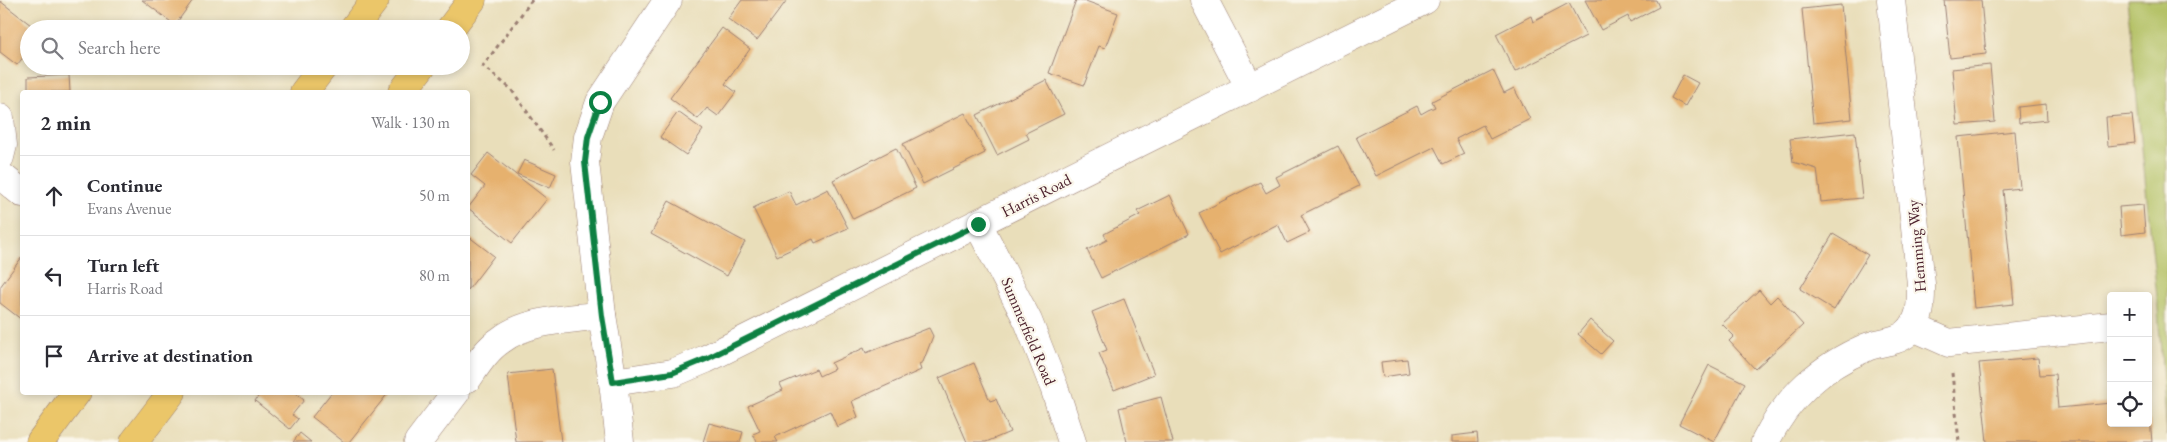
<!DOCTYPE html>
<html lang="en">
<head>
<meta charset="utf-8">
<style>
	:root { --surface:#fff; --page:#f7f7f7; --text:#2b2b33; --muted:#7c7c81; --line:#e1e1e2 }
	body { margin:0; font-family:"EB Garamond",serif; background:var(--page); color:var(--text) }
	.controls { position:absolute; right:15px; bottom:15px; display:grid; overflow:hidden; border-radius:5px; box-shadow:0 2px 8px #0003 }
	.controls button { width:45px; height:45px; display:grid; place-items:center; padding:0; border:0; border-bottom:1px solid var(--line); background:var(--surface); color:var(--text); font:25px sans-serif }
	.stop { position:absolute; width:15px; height:15px; margin:-11px; border:4px solid #0b8043; border-radius:50%; background:#fff }
	.stop.end { background:#0b8043; border-color:#fff; box-shadow:0 1px 5px #0008 }
	.list { margin:0; padding:0; list-style:none }
	h2 { display:flex; justify-content:space-between; align-items:center; height:65px; margin:0; padding:0 20px; font-size:21px }
	h2 small { font-size:16px; font-weight:400; color:var(--muted) }
	.list li { display:grid; grid-template-columns:32px 1fr auto; gap:15px; align-items:center; box-sizing:border-box; height:80px; padding:0 20px; border-top:1px solid var(--line) }
	.list b { display:block; font-size:19px; white-space:nowrap }
	.list p { margin:0; font-size:16px; white-space:nowrap; color:var(--muted) }
	.list em { font-size:16px; font-style:normal; color:var(--muted) }
	.icon { flex:none; width:28px; height:28px; fill:none; stroke:currentColor; stroke-width:2; stroke-linecap:round; stroke-linejoin:round }
	.map { position:relative; flex:none; width:2167px; height:442px; overflow:hidden }
	.search { position:absolute; background:var(--surface); box-shadow:0 2px 8px #0003; left:20px; top:20px; width:450px; height:55px; display:flex; align-items:center; gap:12px; box-sizing:border-box; padding:0 18px; border-radius:28px; color:var(--muted); font-size:19px }
	.panel { position:absolute; background:var(--surface); box-shadow:0 2px 8px #0003; left:20px; top:90px; width:450px; height:305px; border-radius:5px }
	.map>svg:first-child { display:block }
	.green { fill:#b1bf61; stroke:#7e6f46 }
	.building { fill:#e6b16e }
	.lines { fill:none; stroke-linecap:round; stroke-linejoin:round }
	.minor-casing { stroke:#9a7e72; stroke-width:29 }
	.highway-casing { stroke:#9a7e72; stroke-width:29 }
	.path { stroke:#9a7e72; stroke-width:3; stroke-dasharray:4 4; stroke-linecap:butt }
	.minor { stroke:#fff; stroke-width:28 }
	.highway { stroke:#ebc669; stroke-width:28 }
	.route { stroke:#0b8043; stroke-width:6 }
	.labels { text-anchor:middle; stroke-width:4.5; stroke-linejoin:round; paint-order:stroke }
	.street-label { font-size:16px; fill:#4a1f2b; stroke:#fbf7ec }
</style>
</head>
<body>
<div class="map">
<svg width="2167" height="442" viewBox="0 0 2167 442">
	<rect width="100%" height="100%" fill="#fbf7ec"/>
	<filter id="ink" filterUnits="userSpaceOnUse"><feTurbulence type="fractalNoise" baseFrequency=".02" numOctaves="2"/><feDisplacementMap in="SourceGraphic" scale="10" xChannelSelector="R" yChannelSelector="G"/><feConvolveMatrix kernelMatrix="1 2 1 2 8 2 1 2 1" color-interpolation-filters="sRGB"/></filter>
	<filter id="wash" filterUnits="userSpaceOnUse"><feTurbulence type="fractalNoise" baseFrequency=".0096" numOctaves="4" result="noise"/><feDisplacementMap in="SourceGraphic" scale="20" xChannelSelector="R" yChannelSelector="G"/><feGaussianBlur stdDeviation="1.12" result="paint"/><feColorMatrix in="noise" values="0 0 0 0 0 0 0 0 0 0 0 0 0 0 0 0 0 1.4 0 .05"/><feComposite in="paint" operator="in"/></filter>
	<g filter="url(#wash)">
		<rect width="100%" height="100%" fill="#e9deba"/>
		<path class="green" d="M2127 0H2167V435L2157 298Z"/>
		<g id="blocks">
			<g class="building">
				<path d="M142 0H193L175 25Z"/>
				<path d="M742 0H787L757 40 728 19Z"/>
				<path d="M1076 0H1083L1118 13 1105 48 1099 46 1084 85 1049 73Z"/>
				<path d="M1585 0H1656L1659 7 1630 22 1628 16 1601 30Z"/>
				<path d="M1944 0H1981L1986 54 1950 58Z"/>
				<path d="M0 1 36 29H29V50L17 65 0 52Z"/>
				<path d="M1569 3 1586 36 1515 72 1496 34 1531 16 1533 22Z"/>
				<path d="M1841 5 1852 119 1813 123 1802 9Z"/>
				<path d="M722 28 750 49 725 84 736 92 718 116 707 108 698 119 670 98Z"/>
				<path d="M1990 65 1995 122 1957 125 1952 69Z"/>
				<path d="M1493 70 1504 93 1514 88 1530 119 1490 139 1483 125 1456 139 1464 154 1443 164 1434 147 1376 176 1356 137 1417 106 1421 114 1428 110 1435 107 1432 101Z"/>
				<path d="M69 75 70 92H28V77Z"/>
				<path d="M1683 75 1698 83 1685 106 1671 98Z"/>
				<path d="M1046 80 1064 114 1026 133 1029 139 997 155 977 115Z"/>
				<path d="M2046 104 2047 120 2019 123 2018 107Z"/>
				<path d="M678 112 703 130 686 155 660 137Z"/>
				<path d="M965 113 985 153 923 184 903 144Z"/>
				<path d="M2132 115 2135 143 2108 146 2106 117Z"/>
				<path d="M2015 131 2020 188 2003 190 2014 304 1974 308 1958 137Z"/>
				<path d="M1855 132 1862 198 1821 202 1817 169 1793 162 1790 139Z"/>
				<path d="M1338 146 1359 186 1301 215 1310 232 1287 243 1278 224 1220 254 1199 213 1260 182 1266 193 1280 185 1276 177Z"/>
				<path d="M896 148 916 188 853 219 833 180Z"/>
				<path d="M488 153 547 199 512 243 468 208 485 186 471 175Z"/>
				<path d="M524 160 556 174 550 188 517 174Z"/>
				<path d="M828 189 848 228 815 243 813 239 777 256 753 208 789 191 796 205Z"/>
				<path d="M1170 195 1189 234 1101 278 1087 250 1107 240 1104 234 1140 215 1137 211Z"/>
				<path d="M669 201 745 242 727 276 651 234Z"/>
				<path d="M2143 205 2145 232 2121 235 2119 207Z"/>
				<path d="M1833 234 1868 255 1834 310 1800 289Z"/>
				<path d="M468 236 494 256 468 290Z"/>
				<path d="M22 257V320L0 303V287Z"/>
				<path d="M1759 290 1770 303 1777 296 1803 325 1755 369 1729 341 1734 336 1722 324Z"/>
				<path d="M1124 299 1154 374 1114 390 1099 353 1107 350 1092 312Z"/>
				<path d="M1590 320 1613 341 1601 354 1578 334Z"/>
				<path d="M929 328 933 336 923 362 919 364 921 370 852 401 858 417 837 427 830 411 775 437 778 442H757L753 434 760 431 748 406 783 390 780 384 816 369 819 376 834 369 831 363 864 348 866 353Z"/>
				<path d="M2038 358 2040 375 2055 374 2058 408 2111 403V423H2148L2150 419 2152 442H1987L1979 363Z"/>
				<path d="M1407 359 1409 373 1383 377 1381 362Z"/>
				<path d="M974 363 990 401 996 399 1010 432 986 442H967L939 378Z"/>
				<path d="M1709 365 1745 383 1714 442 1679 424Z"/>
				<path d="M552 369 561 442H516L508 374Z"/>
				<path d="M261 392H294L304 400 292 415 298 419 290 429 255 401Z"/>
				<path d="M332 392H389L349 442H344L312 417Z"/>
				<path d="M1161 397 1173 442H1127L1119 408Z"/>
				<path d="M709 423 743 432 740 442H703Z"/>
				<path d="M300 433 311 442H293Z"/>
				<path d="M1477 433 1478 442H1452V436Z"/>
			</g>
		</g>
	</g>
	<g filter="url(#ink)">
		<use href="#blocks" fill-opacity="0" stroke="#9a7e72" stroke-width="1"/>
		<g class="lines">
			<g class="minor-casing">
				<g id="minor">
					<path d="M1204 0 1250 88"/>
					<path d="M0 118 3 145 0 157"/>
					<path d="M0 175 22 193"/>
					<path d="M978 224 1028 321 1054 387 1072 442"/>
					<path d="M1913 327 1949 343 2111 326"/>
					<path d="M468 378C477 365 487 349 501 340 528 319 569 320 602 315"/>
					<path d="M613 382 673 373 706 359 1425 0"/>
					<path d="M418 442 456 392"/>
					<path d="M620 442 613 382 602 315 585 162 588 137 600 102 668 0"/>
					<path d="M1765 442C1788 396 1819 368 1867 347 1879 342 1896 342 1906 334 1922 321 1921 302 1921 284L1891 0"/>
				</g>
			</g>
			<g class="highway-casing">
				<g id="highway">
					<path d="M353 29 375 0"/>
					<path d="M450 29 472 0"/>
					<path d="M304 92 324 66"/>
					<path d="M402 92 422 66"/>
					<path d="M40 442 77 392"/>
					<path d="M134 442 172 392"/>
				</g>
			</g>
			<g class="path">
				<path d="M532 0 483 66 511 89 554 150"/>
				<path d="M1952 373 1959 442"/>
			</g>
			<use href="#minor" class="minor"/>
			<use href="#highway" class="highway"/>
		</g>
	</g>
	<g class="lines" filter="url(#ink)">
		<path class="route" d="M600 102 588 137 585 162 602 316 613 382 672 373 706 359 978 224"/>
	</g>
	<g class="labels">
		<g class="street-label">
			<text transform="translate(1036 195) rotate(-27)" y="6">Harris Road</text>
			<text transform="translate(1916 246) rotate(-95)" y="6">Hemming Way</text>
			<text transform="translate(1029 331) rotate(67)" y="6">Summerfield Road</text>
		</g>
	</g>
</svg>
<div class="controls">
<button>+</button>
<button>−</button>
<button><svg class="icon" aria-label="locate" viewBox="0 0 24 24"><circle cx="12" cy="12" r="6"/><path d="M12 2v4M12 18v4M2 12h4M18 12h4"/></svg></button>
</div>
<div class="stop" style="left:600px;top:102px"></div>
<div class="stop end" style="left:978px;top:224px"></div>
<div class="search"><svg class="icon" aria-label="search" viewBox="0 0 24 24"><circle cx="10" cy="10" r="6"/><path d="M15 15l6 6"/></svg>Search here</div>
<section class="panel">
<h2>2 min<small>Walk · 130 m</small></h2>
<ul class="list">
<li><svg class="icon" aria-label="ahead" viewBox="0 0 24 24"><path d="M12 20V5M6 11l6-6 6 6"/></svg><div><b>Continue</b><p>Evans Avenue</p></div><em>50 m</em></li>
<li><svg class="icon" aria-label="left" viewBox="0 0 24 24"><path d="M17 20v-9H6M10 6l-5 5 5 5"/></svg><div><b>Turn left</b><p>Harris Road</p></div><em>80 m</em></li>
<li><svg class="icon" aria-label="arrive" viewBox="0 0 24 24"><path d="M6 21V4h12l-3 4 3 4H6"/></svg><div><b>Arrive at destination</b></div></li>
</ul>
</section>
</div>
</body>
</html>
